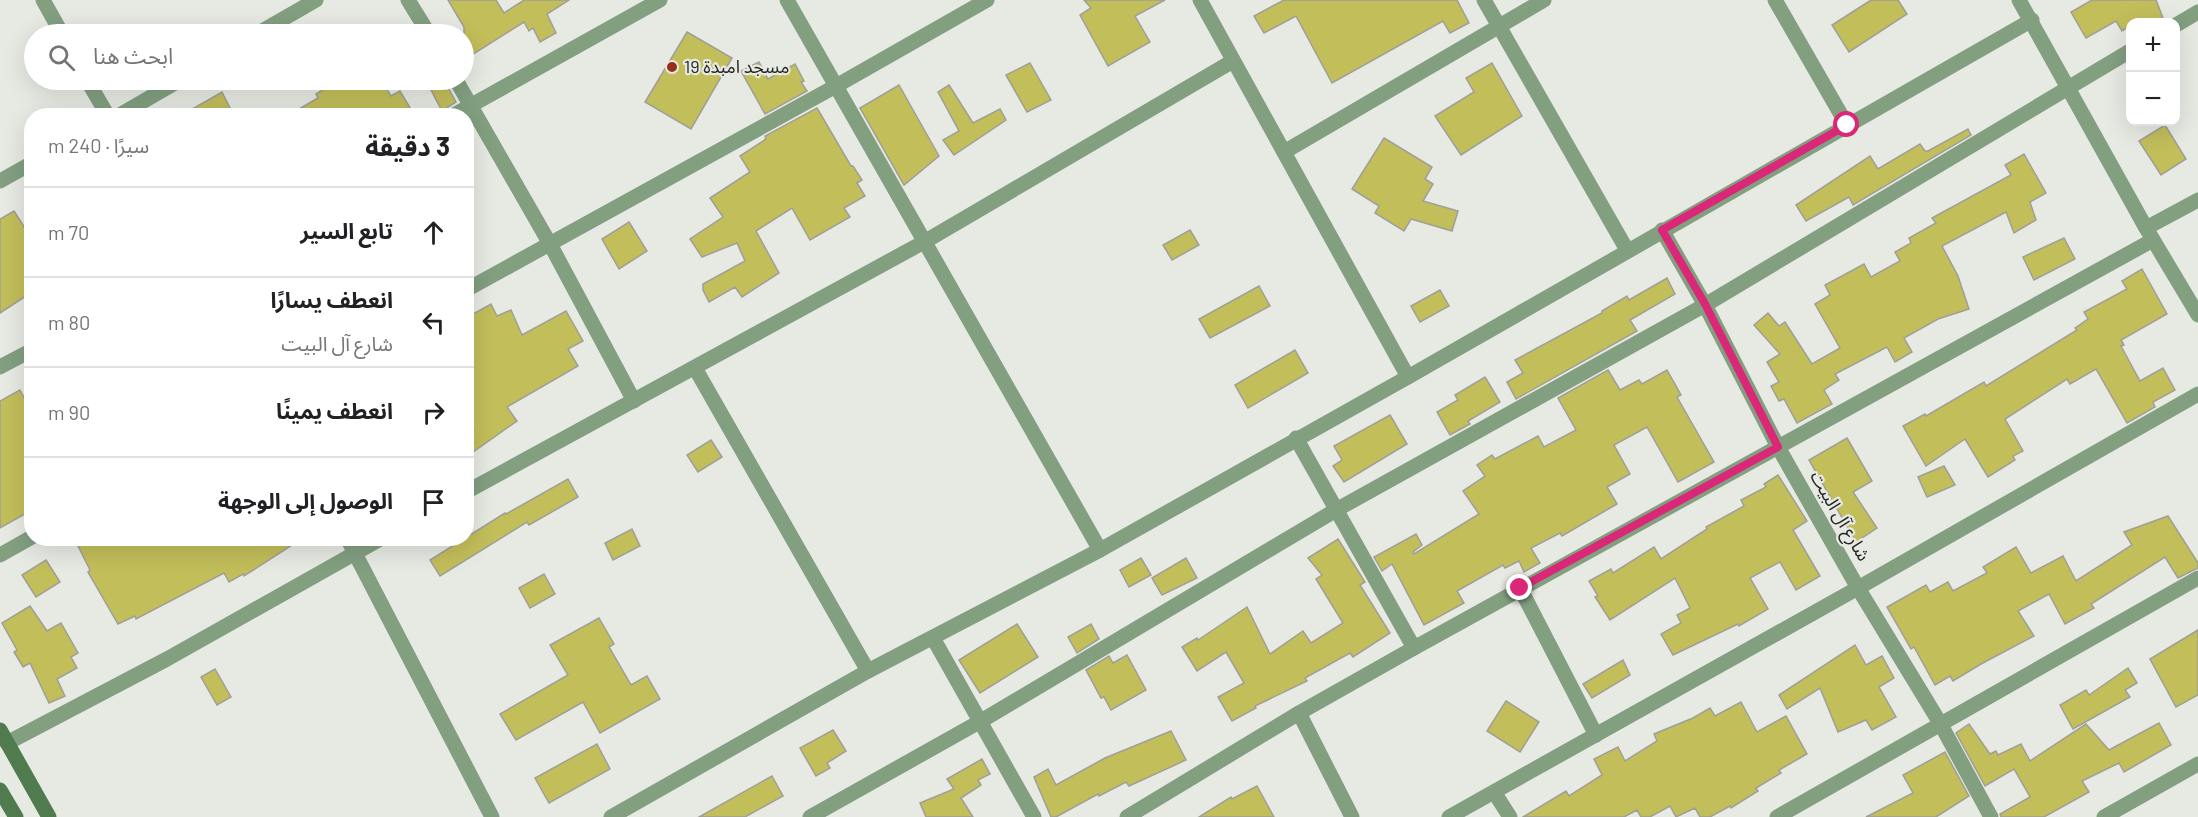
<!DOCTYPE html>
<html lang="ar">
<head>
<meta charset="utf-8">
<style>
	:root { --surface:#fff; --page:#f2f2f2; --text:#202124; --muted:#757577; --line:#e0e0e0 }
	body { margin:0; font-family:Barlow,"Noto Sans Arabic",sans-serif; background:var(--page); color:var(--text); direction:rtl }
	.controls { position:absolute; right:18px; top:18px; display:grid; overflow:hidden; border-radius:12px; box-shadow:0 6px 24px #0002 }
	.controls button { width:54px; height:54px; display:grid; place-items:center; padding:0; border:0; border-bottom:2px solid var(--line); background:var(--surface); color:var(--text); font:30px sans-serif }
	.stop { position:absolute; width:18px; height:18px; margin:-14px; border:4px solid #db2777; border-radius:50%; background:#fff }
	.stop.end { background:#db2777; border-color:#fff; box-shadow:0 2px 6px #0008 }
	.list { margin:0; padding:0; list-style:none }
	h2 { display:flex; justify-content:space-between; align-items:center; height:78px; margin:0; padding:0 24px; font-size:26px }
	h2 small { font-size:20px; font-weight:400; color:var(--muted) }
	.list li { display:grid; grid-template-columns:39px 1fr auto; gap:18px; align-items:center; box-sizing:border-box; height:90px; padding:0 24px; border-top:2px solid var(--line) }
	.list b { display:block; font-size:22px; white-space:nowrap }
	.list p { margin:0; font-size:20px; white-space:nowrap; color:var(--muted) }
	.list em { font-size:20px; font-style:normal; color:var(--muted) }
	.icon { flex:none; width:33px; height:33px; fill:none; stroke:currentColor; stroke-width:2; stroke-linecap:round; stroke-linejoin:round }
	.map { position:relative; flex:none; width:2198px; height:817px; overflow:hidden; direction:ltr }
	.search { position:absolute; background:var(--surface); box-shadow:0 6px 24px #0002; left:24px; top:24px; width:450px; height:66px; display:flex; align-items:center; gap:15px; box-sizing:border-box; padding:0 21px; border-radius:33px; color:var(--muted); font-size:22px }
	.panel { position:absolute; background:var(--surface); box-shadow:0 6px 24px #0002; left:24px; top:108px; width:450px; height:438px; border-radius:24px; direction:rtl }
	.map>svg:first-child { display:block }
	.building { fill:#c2be5a; stroke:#9f9f98; stroke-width:1.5 }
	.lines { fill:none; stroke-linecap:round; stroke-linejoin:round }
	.minor { stroke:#829f80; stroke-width:15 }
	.secondary { stroke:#507b4e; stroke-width:15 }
	.route { stroke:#db2777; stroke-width:8 }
	.poi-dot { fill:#982f1a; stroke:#e7eae3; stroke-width:2 }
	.labels { text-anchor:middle; stroke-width:4.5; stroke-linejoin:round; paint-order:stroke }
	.poi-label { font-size:18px; fill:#262724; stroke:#e7eae3; text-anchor:start }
	.street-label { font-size:18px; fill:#262724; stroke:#e7eae3 }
</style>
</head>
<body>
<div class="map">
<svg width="2198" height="817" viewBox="0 0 2198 817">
	<rect width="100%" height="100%" fill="#e7eae3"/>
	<g class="building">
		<path d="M448 0H496L504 13 524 0H569L547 14 556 33 540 42 533 28 529 31 524 22 464 60V27Z"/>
		<path d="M1084 0H1165L1135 16 1150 42 1108 66 1080 15 1091 8Z"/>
		<path d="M1284 0H1457L1469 23 1450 33 1443 21 1332 83 1296 16 1264 33 1254 16Z"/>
		<path d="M1871 0H1898L1907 14 1849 52 1832 25Z"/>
		<path d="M2092 0H2156L2163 18 2154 22H2130V26L2122 31 2116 21 2086 38 2071 12Z"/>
		<path d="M687 32 732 58 691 129 645 102Z"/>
		<path d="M759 62 768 79 795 64 804 81 801 82 807 91 765 114 741 71Z"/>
		<path d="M1030 63 1051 100 1027 112 1006 75Z"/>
		<path d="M1492 63 1522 116 1461 155 1435 116 1474 92 1466 78Z"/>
		<path d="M338 80H381L391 96 400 91 415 116H287L318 98 316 94Z"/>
		<path d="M445 82 456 102 442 111 431 90Z"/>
		<path d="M899 85 939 156 904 185 860 108Z"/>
		<path d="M949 85 973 123 1000 109 1006 120 954 155 943 140 959 131 938 92Z"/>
		<path d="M222 92 231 110 220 116H180Z"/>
		<path d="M817 108 851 166H853L862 180 857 183 865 196 844 208 850 217 810 240 792 208 756 231 779 273 742 297 735 287 709 302 703 290V284L745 261 737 243 702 257 690 239 723 217 710 198 750 172 740 156 766 139 765 136Z"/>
		<path d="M2165 125 2186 159 2161 175 2139 141Z"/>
		<path d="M1968 129 1971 135 1853 205 1849 197 1806 221 1796 205 1870 156 1878 169 1920 144 1925 151H1928Z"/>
		<path d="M1384 138 1432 167 1425 179 1433 184 1423 201 1458 211 1452 231 1411 219 1404 231 1375 213 1379 206 1352 189Z"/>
		<path d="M2024 154 2046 193 2030 202 2036 220 2014 233 2006 212 1942 246 1958 276 1969 309 1938 319 1904 338 1912 352 1895 362 1887 347 1835 374 1839 380 1824 390 1832 404 1797 423 1784 399 1779 401 1771 386 1779 382 1767 362 1780 354 1754 325 1768 313 1779 326 1785 322 1812 364 1840 348 1815 304 1830 295 1825 285 1864 264 1871 277 1900 261 1895 252 1911 243 1909 238 1936 223 1932 218 2011 175 2005 165Z"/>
		<path d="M14 211 32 239V292L0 313V219Z"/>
		<path d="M629 222 647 251 619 269 602 239Z"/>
		<path d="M1190 230 1199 245 1172 260 1163 245Z"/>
		<path d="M2064 238 2075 259 2034 280 2023 257Z"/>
		<path d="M2142 269 2167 314 2121 340 2124 345 2121 346 2140 381 2163 368 2175 390 2153 402 2155 407 2127 423 2096 369 2070 384 2067 379 2005 419 2023 451 2013 456 2015 460 1988 477 1965 439 1926 466 1903 426 1925 414 1926 416 1984 382 1986 386 2077 330 2075 328 2088 319 2084 312 2127 289 2122 281Z"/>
		<path d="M1667 278 1675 294 1630 320 1637 331 1516 399 1507 382 1523 373 1515 360 1602 313V311L1627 296 1629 300Z"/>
		<path d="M1259 286 1270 306 1210 338 1199 319Z"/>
		<path d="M1440 290 1449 306 1420 322 1411 306Z"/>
		<path d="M491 304 497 316 511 310 522 335 566 311 583 341 568 349 578 366 507 407 517 421 466 457V437L474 431 466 419V318Z"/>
		<path d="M1295 350 1308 373 1248 408 1235 385Z"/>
		<path d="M1608 370 1620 390 1639 380 1642 384 1667 370 1681 395 1677 397 1714 462 1678 482 1647 427 1614 445 1630 474 1607 487 1617 504 1562 536 1560 533 1531 548 1540 563 1524 572 1519 561 1505 568 1503 565 1457 591 1464 603 1424 625 1392 564 1382 571 1374 557 1416 534 1422 545 1413 552 1414 554 1479 514 1463 491 1485 476 1477 465 1492 455 1495 459 1538 436 1544 447 1576 430 1558 398Z"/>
		<path d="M1485 377 1500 402 1468 421 1470 424 1450 435 1437 412 1458 400 1455 395Z"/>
		<path d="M20 390 32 412V510L0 528V401Z"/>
		<path d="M1390 415 1407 444 1344 482 1333 466 1342 460 1334 446Z"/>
		<path d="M1847 438 1872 481 1853 492 1877 528 1856 542 1809 460Z"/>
		<path d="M711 440 722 457 698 472 687 455Z"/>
		<path d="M1944 466 1955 485 1927 497 1918 477Z"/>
		<path d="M1778 475 1807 521 1793 530 1820 576 1796 590 1780 562 1750 578 1768 609 1739 626 1738 624 1673 655 1661 634 1681 623 1677 615 1690 608 1675 578 1610 620 1595 597 1598 596 1589 581 1611 569 1613 573 1654 547 1661 559 1707 529 1706 527 1744 506 1741 500 1766 487 1764 484Z"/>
		<path d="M568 479 578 497 529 525 527 522 440 576 430 560 505 513 506 514Z"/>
		<path d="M2168 516 2198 563V568L2178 578 2165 557 2091 604 2094 608 2065 624 2049 594 2018 611 2034 636 1981 664 1953 681 1950 676 1935 685 1914 647 1911 649 1887 607 1926 585 1930 592 1948 582 1953 591 1987 573 1983 567 2016 547 2031 573 2063 556 2076 581 2132 545 2124 532Z"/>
		<path d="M632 529 640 546 613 560 605 543Z"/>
		<path d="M74 538H303L244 576 243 574 229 582 224 573 136 619 135 616 118 624 88 572 90 570Z"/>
		<path d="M1338 539 1365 582 1360 585 1390 633 1353 657 1350 653 1305 678 1307 681 1255 706 1256 708 1232 721 1218 697 1244 683 1226 652 1197 671 1182 647 1197 638 1198 640 1247 607 1270 654 1303 631 1311 643 1343 623 1316 579 1322 575 1308 558Z"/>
		<path d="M1141 558 1151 575 1129 587 1120 570Z"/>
		<path d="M1186 558 1197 578 1162 595 1152 578Z"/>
		<path d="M46 560 60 582 36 597 22 575Z"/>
		<path d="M544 574 555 594 530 608 519 588Z"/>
		<path d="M30 606 47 631 61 623 78 653 71 657 77 668 57 679 65 696 49 703 30 663 23 667 14 652 17 650 2 623Z"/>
		<path d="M599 618 614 644 609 647 631 685 647 676 660 699 600 733 583 702 516 740 500 714 568 675 550 645Z"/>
		<path d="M1017 624 1038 657 980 693 959 660Z"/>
		<path d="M1091 624 1099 639 1077 653 1068 637Z"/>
		<path d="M2198 630V695L2176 707 2150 659Z"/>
		<path d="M1855 645 1866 665 1882 656 1894 678 1879 687 1896 717 1872 730 1866 720 1838 732 1820 688 1787 709 1779 695Z"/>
		<path d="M1127 655 1146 690 1111 710 1104 697 1101 698 1086 670 1109 656 1113 663Z"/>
		<path d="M1623 660 1630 675 1592 698 1583 684Z"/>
		<path d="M2128 668 2137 683 2125 690 2130 697 2073 729 2060 705 2086 690 2089 695Z"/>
		<path d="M215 669 231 697 217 705 201 677Z"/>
		<path d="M1506 701 1539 722 1520 752 1487 731Z"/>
		<path d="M1741 702 1757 732 1786 716 1807 754 1779 770 1781 773 1756 788 1758 791 1731 808 1730 806 1710 817H1700L1695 808 1676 817 1670 806 1650 817H1641L1637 810 1624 817H1523L1566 791 1569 796 1602 775 1594 759 1618 747 1625 761 1657 741 1654 734 1693 718 1710 708 1715 716Z"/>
		<path d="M2159 723 2171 745 2124 772 2119 763 2082 781 2089 792 2044 817H2001L2000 814 2030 797 2014 769 1985 786 1956 733 1969 724 1990 754 1996 751 1998 755 2021 744 2030 761 2086 724 2109 750Z"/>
		<path d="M833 730 846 751 827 763 830 768 816 776 800 748Z"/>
		<path d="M1171 731 1186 760 1129 786 1126 782 1099 796 1098 794 1056 817H1051L1034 777 1048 769 1056 785 1105 758Z"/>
		<path d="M597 744 610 769 549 803 535 778Z"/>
		<path d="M1945 752 1969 796 1936 817H1866L1913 793 1903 775Z"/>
		<path d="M982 759 990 774 978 780 981 785 961 798 973 817H926L920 803 954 789 947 779Z"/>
		<path d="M772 776 783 796 745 817H699Z"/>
		<path d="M1257 786 1274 817H1199L1231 797 1232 799Z"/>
	</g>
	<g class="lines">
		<g class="minor">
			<path d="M43 0 62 34"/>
			<path d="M408 0 429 34"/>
			<path d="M787 0 1100 550"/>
			<path d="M1200 0 1408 377"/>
			<path d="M1484 0 1627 250"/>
			<path d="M1775 0 1847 125"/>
			<path d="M2019 0 2146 228 2198 315"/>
			<path d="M2176 25 2198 12"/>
			<path d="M257 34 316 0"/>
			<path d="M87 80 108 116"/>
			<path d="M456 80 550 244 634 401"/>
			<path d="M118 116 180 80"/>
			<path d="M452 116 660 0"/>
			<path d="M1284 152 1544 0"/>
			<path d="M0 181 32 163"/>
			<path d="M2146 228 2198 200"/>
			<path d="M1662 230 1705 305 1778 447 1858 588 1940 723 1991 817"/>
			<path d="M466 290 836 86 987 0"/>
			<path d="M0 367 32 350"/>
			<path d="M695 368 868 671"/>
			<path d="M1296 438 1414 648"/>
			<path d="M466 492 924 242 1233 61"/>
			<path d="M347 538 492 817"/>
			<path d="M0 555 32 537"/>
			<path d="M1520 588 1596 735"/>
			<path d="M933 638 1034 817"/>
			<path d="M1299 713 1352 817"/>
			<path d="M7 743 167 659 382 538"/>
			<path d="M1494 792 1510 817"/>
			<path d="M611 817 868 671 1100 550 1408 377 2032 20"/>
			<path d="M810 817 981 721 1336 510 1705 305 2130 51"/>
			<path d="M1127 817 1299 713 1414 648 2153 240"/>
			<path d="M1449 817 1858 588 2198 394"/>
			<path d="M1777 817 2198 578"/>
			<path d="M2104 817 2198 764"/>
		</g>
		<g class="secondary">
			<path d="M0 730 49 817"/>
			<path d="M0 790 16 817"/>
		</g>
	</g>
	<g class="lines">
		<path class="route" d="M1520 588 1778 447 1705 304 1662 230 1847 125"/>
	</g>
	<circle class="poi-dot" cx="672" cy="67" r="6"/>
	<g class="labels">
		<g class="poi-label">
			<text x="684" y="73">مسجد امبدة 19</text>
		</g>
		<g class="street-label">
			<text transform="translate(1840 516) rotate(60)" y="6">شارع آل البيت</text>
		</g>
	</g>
</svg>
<div class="controls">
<button>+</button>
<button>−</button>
</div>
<div class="stop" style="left:1847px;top:125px"></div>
<div class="stop end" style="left:1520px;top:588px"></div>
<div class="search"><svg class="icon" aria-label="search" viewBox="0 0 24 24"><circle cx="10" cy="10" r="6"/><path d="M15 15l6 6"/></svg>ابحث هنا</div>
<section class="panel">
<h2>3 دقيقة<small>سيرًا · 240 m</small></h2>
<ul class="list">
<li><svg class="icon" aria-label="ahead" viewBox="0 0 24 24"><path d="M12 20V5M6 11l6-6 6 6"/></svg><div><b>تابع السير</b></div><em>70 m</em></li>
<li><svg class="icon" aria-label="left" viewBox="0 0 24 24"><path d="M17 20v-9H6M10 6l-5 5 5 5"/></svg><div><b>انعطف يسارًا</b><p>شارع آل البيت</p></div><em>80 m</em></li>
<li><svg class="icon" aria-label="right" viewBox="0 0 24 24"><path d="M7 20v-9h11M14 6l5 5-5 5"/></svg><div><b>انعطف يمينًا</b></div><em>90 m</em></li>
<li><svg class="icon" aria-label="arrive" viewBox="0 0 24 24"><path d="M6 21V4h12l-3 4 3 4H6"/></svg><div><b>الوصول إلى الوجهة</b></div></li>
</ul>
</section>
</div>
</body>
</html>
